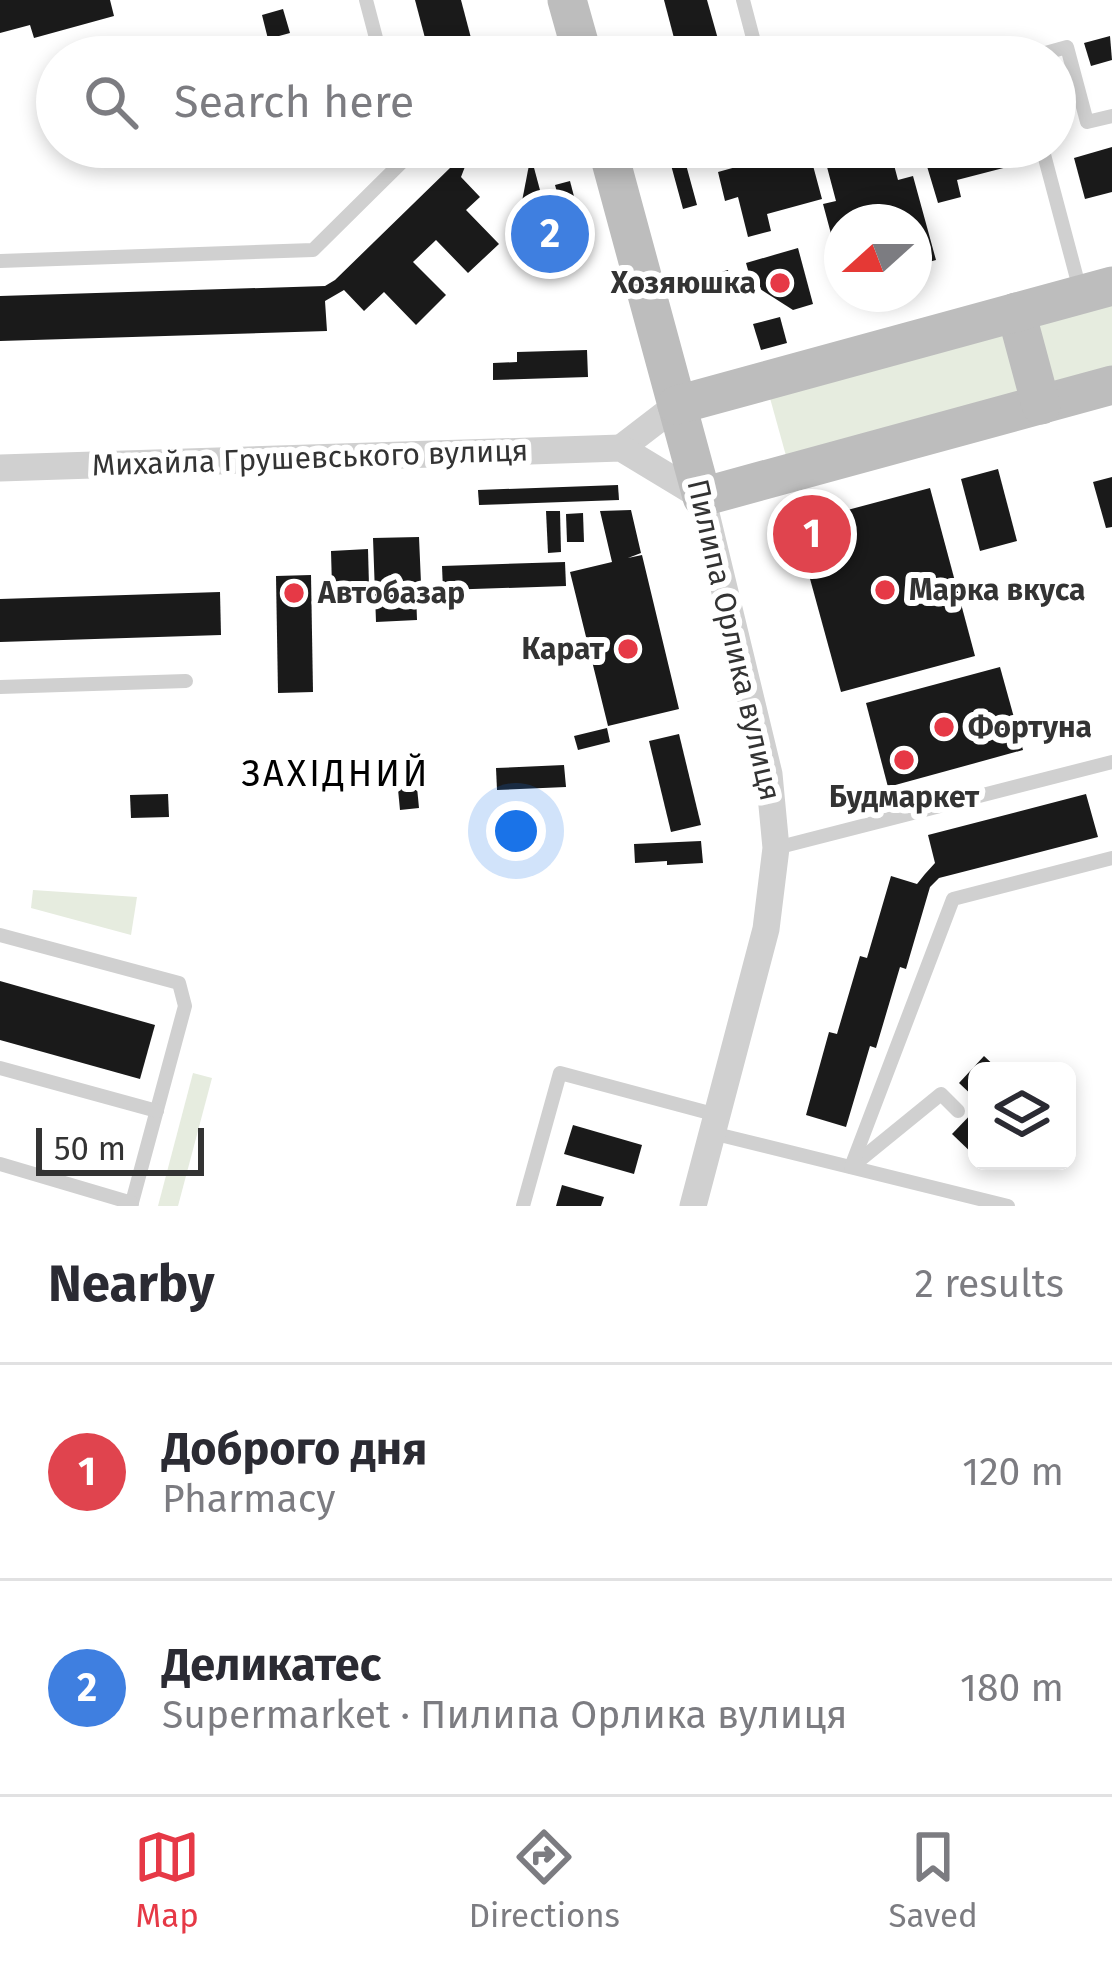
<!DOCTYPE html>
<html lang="en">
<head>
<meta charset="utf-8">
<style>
	:root { --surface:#fff; --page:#f2f2f3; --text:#2b2b33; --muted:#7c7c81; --line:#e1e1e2; --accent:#e63946 }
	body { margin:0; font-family:"Fira Sans",sans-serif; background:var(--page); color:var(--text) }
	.controls { position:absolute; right:36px; bottom:36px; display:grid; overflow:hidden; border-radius:18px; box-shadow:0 6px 18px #0003 }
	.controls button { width:108px; height:108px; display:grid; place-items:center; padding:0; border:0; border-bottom:3px solid var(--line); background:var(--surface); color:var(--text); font:60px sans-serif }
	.compass { position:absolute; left:824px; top:204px; width:108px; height:108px; border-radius:50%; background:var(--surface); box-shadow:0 6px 18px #0003; rotate:249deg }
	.scale { position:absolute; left:36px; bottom:30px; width:168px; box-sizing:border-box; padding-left:12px; border:6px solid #333; border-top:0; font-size:33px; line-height:42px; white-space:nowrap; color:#333; -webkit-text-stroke:9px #fff; paint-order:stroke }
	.you { position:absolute; left:516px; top:831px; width:42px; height:42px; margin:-30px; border:9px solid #fff; border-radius:50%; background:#1a73e8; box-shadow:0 0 0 18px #1a73e833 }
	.badge { display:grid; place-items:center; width:78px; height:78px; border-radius:50%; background:var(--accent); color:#fff; font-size:39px; font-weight:700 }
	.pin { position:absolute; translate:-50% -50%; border:6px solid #fff; box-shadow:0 3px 12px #0006 }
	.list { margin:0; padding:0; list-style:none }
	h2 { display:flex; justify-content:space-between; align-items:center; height:156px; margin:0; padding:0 48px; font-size:51px }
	h2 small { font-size:39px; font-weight:400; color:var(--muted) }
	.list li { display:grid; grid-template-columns:78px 1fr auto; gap:36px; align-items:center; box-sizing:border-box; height:216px; padding:0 48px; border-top:3px solid var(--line) }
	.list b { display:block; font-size:45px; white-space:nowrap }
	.list p { margin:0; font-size:39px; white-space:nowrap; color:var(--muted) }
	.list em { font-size:39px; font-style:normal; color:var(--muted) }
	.icon { flex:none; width:66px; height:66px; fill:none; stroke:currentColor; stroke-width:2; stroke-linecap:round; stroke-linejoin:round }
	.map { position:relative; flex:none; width:1112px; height:1206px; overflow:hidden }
	.search { position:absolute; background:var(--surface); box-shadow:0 6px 18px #0003; left:36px; right:36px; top:36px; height:132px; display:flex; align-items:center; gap:30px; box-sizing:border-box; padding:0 42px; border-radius:66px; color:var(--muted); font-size:45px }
	.sheet { height:588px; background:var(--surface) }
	nav { display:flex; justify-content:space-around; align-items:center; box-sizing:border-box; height:168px; border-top:3px solid var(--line); background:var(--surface); font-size:33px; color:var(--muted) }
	nav a { display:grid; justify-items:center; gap:6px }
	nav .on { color:var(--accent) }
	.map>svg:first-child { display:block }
	.green { fill:#e6ecdf }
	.building { fill:#1a1a1a }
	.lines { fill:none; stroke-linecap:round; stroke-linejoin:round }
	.lane { stroke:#d0d0d0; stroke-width:14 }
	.street { stroke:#d0d0d0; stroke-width:27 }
	.secondary { stroke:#bdbdbd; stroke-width:39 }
	.poi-dot { fill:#e63946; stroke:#fff; stroke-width:4.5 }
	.labels { text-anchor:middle; stroke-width:12; stroke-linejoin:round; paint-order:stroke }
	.poi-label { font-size:30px; font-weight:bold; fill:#333; stroke:#fff; text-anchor:start }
	.street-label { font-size:30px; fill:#333; stroke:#fff }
	.quarter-label { font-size:36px; letter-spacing:3px; fill:#000; stroke:#fff }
</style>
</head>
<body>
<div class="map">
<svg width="1112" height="1206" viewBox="0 0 1112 1206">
	<rect width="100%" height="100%" fill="#fff"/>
	<g class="green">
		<path d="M1112 298V375L1048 392 1028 320Z"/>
		<path d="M1006 327 1025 399 788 463 768 391Z"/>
		<path d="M33 890 137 897 131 935 31 908Z"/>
		<path d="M193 1073 212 1078 178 1206H158Z"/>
	</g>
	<g class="building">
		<path d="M0 0H110L114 16 34 38 30 25 0 33Z"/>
		<path d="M415 0H461L476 57H430Z"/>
		<path d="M664 0H707L723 57H679Z"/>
		<path d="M283 9 290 33 268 39 262 15Z"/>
		<path d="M1110 36 1112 60 1091 66 1084 43Z"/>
		<path d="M455 147H481L471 151 461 177 480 197 466 210 499 244 468 273 436 240 413 262 446 295 416 325 384 292 364 311 344 290 325 301 327 331 0 341V296L325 286 335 280 451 167 457 155Z"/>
		<path d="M777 147H808L822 199 767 214 771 231 748 237 738 197 725 201 718 172 779 155Z"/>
		<path d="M904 147H1010L1015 165 957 180 961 197 938 203 926 163 910 167Z"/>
		<path d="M1112 147V192L1085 199 1074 158Z"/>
		<path d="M682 150 697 205 683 209 668 154Z"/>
		<path d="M890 150 898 180 913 176 936 260 914 266V222H842L841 271 823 204 836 201 827 167Z"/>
		<path d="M533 164 560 265 518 222 529 165Z"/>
		<path d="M570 181 589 254 575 258 555 185Z"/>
		<path d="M798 248 813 304 793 310 752 284 746 263Z"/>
		<path d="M728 270 733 288 707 295 702 277Z"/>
		<path d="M780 317 787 343 761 350 753 324Z"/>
		<path d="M587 350 588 377 493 380V363L517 362V352Z"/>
		<path d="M998 469 1017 541 980 551 961 479Z"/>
		<path d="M1112 477V527L1106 528 1093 482Z"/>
		<path d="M618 485 619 500 479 505 478 490Z"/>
		<path d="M930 488 975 656 841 692 795 524Z"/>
		<path d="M631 510 641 553 628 558 642 555 679 709 608 726 570 572 612 562 600 511Z"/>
		<path d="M546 511H560L561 552 548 553Z"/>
		<path d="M583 513 584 542H567L566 514Z"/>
		<path d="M419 537 421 583 416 592 417 620 376 622 373 538Z"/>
		<path d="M368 549 369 586 332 587 331 551Z"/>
		<path d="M565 562 566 586 443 590 442 566Z"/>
		<path d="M311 575 313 692 278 693 276 576Z"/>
		<path d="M220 592 221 635 0 642V599Z"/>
		<path d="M1000 667 1023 750 888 787 866 703Z"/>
		<path d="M607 728 610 742 578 750 574 736Z"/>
		<path d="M679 734 701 825 671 832 649 741Z"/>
		<path d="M564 765 566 787 497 790 496 768Z"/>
		<path d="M416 777 419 808 400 810 397 779Z"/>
		<path d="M168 794 169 817 131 818 130 795Z"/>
		<path d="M1086 794 1098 837 939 878 930 887 906 969 900 967 876 1048 870 1046 846 1127 806 1115 829 1032 837 1034 860 956 867 958 891 876 917 884 925 874 935 863 928 835Z"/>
		<path d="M701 841 703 863 667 865V861L635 863 634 844Z"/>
		<path d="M0 981 155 1025 140 1079 0 1040Z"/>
		<path d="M984 1056 1000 1071H977V1100L959 1083Z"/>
		<path d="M977 1108V1158L952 1134Z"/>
		<path d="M573 1125 642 1145 634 1174 564 1154Z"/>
		<path d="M562 1185 604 1197 601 1206H556Z"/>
	</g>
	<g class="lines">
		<g class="lane">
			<path d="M366 0 381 57"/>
			<path d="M743 0 758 57"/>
			<path d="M1031 57 1067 47 1087 122 1112 116"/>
			<path d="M1042 147 1080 290"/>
			<path d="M0 261 313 250 408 156 405 147"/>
			<path d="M0 687 186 681"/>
			<path d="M776 848 1112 762"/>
			<path d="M0 935 179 983 185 1006 131 1206"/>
			<path d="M0 1068 157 1111"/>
			<path d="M712 1133 1008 1206"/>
			<path d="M0 1164 132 1203"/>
			<path d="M855 1164 941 1094 958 1111"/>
			<path d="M851 1167 953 899 1112 858"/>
			<path d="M523 1206 560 1073 717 1115"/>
		</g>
		<g class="street">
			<path d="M621 448 677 405"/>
			<path d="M0 468 621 448 702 497 769 774 776 848 766 929 693 1206"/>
		</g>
		<g class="secondary">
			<path d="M567 0 583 57"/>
			<path d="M607 147 702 497 1112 385"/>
			<path d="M1016 312 1041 405"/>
			<path d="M677 405 1112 286"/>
		</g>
	</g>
	<g class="poi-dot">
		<circle cx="780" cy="283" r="12"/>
		<circle cx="885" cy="590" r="12"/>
		<circle cx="294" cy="593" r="12"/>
		<circle cx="628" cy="649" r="12"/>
		<circle cx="944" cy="727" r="12"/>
		<circle cx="904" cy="760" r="12"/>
	</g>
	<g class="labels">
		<g class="poi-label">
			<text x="756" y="293" text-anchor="end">Хозяюшка</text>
			<text x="909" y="600">Марка вкуса</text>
			<text x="318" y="603">Автобазар</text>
			<text x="604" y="659" text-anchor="end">Карат</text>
			<text x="968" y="737">Фортуна</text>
			<text x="904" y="807" text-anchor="middle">Будмаркет</text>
		</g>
		<g class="street-label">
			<text transform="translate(310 458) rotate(-2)" y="10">Михайла Грушевського вулиця</text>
			<text transform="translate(734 640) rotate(77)" y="10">Пилипа Орлика вулиця</text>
		</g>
		<g class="quarter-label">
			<text x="336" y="786">ЗАХІДНИЙ</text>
		</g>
	</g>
</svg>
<div class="controls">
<button><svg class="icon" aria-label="layers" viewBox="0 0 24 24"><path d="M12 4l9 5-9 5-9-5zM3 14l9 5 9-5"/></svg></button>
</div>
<svg class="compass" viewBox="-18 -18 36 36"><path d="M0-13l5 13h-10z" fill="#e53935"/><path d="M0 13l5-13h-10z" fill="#7c7c81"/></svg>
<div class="scale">50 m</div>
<div class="you"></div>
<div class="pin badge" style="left:812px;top:534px;background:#e0444e">1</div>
<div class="pin badge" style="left:550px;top:234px;background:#3f7fe0">2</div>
<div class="search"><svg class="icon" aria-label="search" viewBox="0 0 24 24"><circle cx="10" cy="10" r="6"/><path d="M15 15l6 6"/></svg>Search here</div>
</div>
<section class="sheet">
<h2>Nearby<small>2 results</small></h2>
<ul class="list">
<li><span class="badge" style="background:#e0444e">1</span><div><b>Доброго дня</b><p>Pharmacy</p></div><em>120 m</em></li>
<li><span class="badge" style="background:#3f7fe0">2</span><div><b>Деликатес</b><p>Supermarket · Пилипа Орлика вулиця</p></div><em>180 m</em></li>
</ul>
</section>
<nav>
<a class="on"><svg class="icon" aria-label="map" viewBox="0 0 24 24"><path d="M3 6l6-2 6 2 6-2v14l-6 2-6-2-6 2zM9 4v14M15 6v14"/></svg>Map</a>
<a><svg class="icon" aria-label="directions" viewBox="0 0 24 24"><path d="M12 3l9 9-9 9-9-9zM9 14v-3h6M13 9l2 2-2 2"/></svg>Directions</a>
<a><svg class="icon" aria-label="saved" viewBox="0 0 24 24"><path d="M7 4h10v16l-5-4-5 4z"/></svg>Saved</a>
</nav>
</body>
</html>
